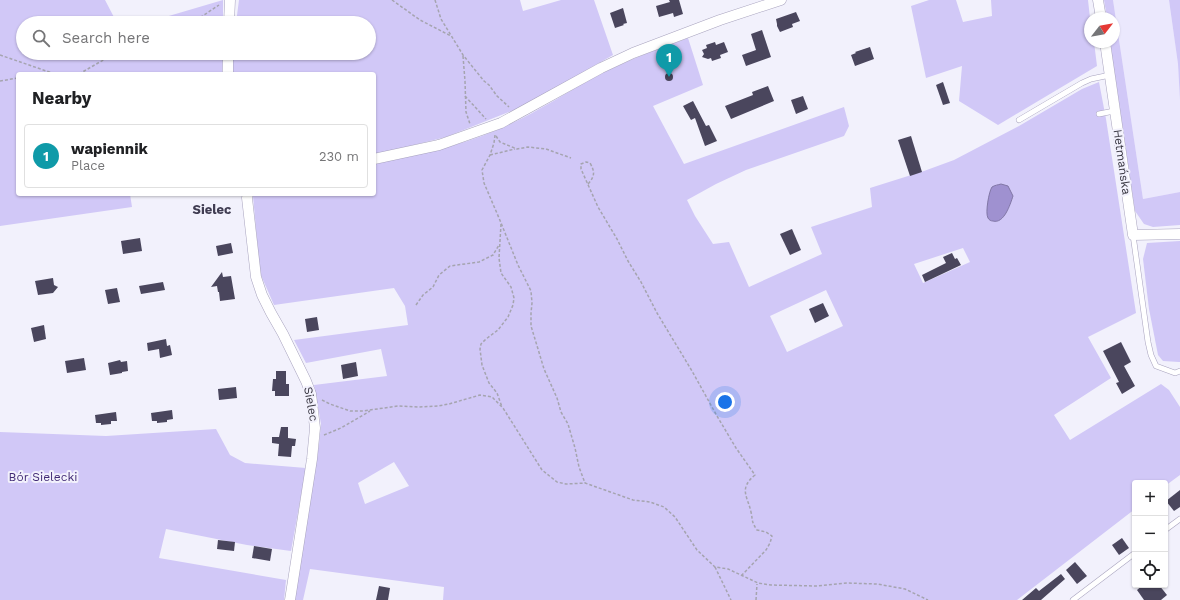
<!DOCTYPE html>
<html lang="en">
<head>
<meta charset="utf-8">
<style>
	:root { --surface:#fff; --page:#f6f6f6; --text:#202124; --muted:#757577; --line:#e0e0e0; --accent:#0f766e }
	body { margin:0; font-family:"Work Sans",sans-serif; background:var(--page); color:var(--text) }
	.controls { position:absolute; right:12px; bottom:12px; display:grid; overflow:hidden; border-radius:4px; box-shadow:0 1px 3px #0004 }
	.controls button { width:36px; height:36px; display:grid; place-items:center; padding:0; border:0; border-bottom:1px solid var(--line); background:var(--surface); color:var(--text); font:20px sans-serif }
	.compass { position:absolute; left:1084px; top:12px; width:36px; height:36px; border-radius:50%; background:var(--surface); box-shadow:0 1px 3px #0004; rotate:59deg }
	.you { position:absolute; left:725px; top:402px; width:14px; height:14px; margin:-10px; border:3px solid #fff; border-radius:50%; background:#1a73e8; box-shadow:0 0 0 6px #1a73e833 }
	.badge { display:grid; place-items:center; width:26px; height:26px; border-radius:50%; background:var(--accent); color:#fff; font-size:13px; font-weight:700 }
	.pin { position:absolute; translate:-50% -33px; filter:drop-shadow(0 1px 2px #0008) }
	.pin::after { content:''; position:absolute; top:21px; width:14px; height:12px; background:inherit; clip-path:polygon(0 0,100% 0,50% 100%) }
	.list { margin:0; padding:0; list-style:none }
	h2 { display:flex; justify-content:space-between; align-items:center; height:52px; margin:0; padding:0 16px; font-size:17px }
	h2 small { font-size:13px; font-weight:400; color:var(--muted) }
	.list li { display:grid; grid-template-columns:26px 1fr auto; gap:12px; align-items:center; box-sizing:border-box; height:64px; margin:0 8px 8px; padding:0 8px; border:1px solid var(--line); border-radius:4px }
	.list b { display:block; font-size:15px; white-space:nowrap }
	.list p { margin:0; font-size:13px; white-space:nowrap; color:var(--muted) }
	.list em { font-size:13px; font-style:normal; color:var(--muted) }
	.icon { flex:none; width:22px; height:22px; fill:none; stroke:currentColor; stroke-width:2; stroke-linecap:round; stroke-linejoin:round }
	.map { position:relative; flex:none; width:1180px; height:600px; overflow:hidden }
	.search { position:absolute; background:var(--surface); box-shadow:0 1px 3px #0004; left:16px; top:16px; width:360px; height:44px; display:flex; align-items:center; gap:10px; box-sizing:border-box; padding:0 14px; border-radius:22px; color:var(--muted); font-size:15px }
	.panel { position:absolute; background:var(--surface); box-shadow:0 1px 3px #0004; left:16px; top:72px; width:360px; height:124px; border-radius:4px }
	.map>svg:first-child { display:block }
	.built { fill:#ebe8fd }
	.green { fill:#d1c8f7; fill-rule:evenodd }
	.water { fill:#9f91d0; stroke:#8177a6 }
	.building { fill:#4a465d }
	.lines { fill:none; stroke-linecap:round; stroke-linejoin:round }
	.lane-casing { stroke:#a8a3be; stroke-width:6 }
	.street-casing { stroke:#a8a3be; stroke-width:11 }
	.path { stroke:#a5a4af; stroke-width:1.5; stroke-dasharray:3 2; stroke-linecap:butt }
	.lane { stroke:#fff; stroke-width:5 }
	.street { stroke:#fff; stroke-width:10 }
	.labels { text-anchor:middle; stroke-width:4; stroke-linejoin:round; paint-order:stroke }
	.street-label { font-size:12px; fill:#3b3944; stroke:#f2f1fc }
	.park-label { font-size:12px; fill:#422b75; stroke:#f2f1fc }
	.neighbourhood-label { font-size:13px; font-weight:bold; fill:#403c52; stroke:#f2f1fc }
</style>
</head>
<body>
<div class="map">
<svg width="1180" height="600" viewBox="0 0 1180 600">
	<rect width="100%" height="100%" fill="#f2f1fc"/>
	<path class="built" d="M1113 0H1169L1178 64 1180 100V192L1143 199Z"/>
	<g class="green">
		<path d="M0 0H105L117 23H23V53H223L222 74H18V194H130L132 207 0 226Z"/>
		<path d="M223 0V23H145Z"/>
		<path d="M239 0H520L523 11 561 0H594L613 55 524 106 446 137 374 155V74H231L233 53H369V23H236Z"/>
		<path d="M929 0H956L963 22 992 16 991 0H1088L1090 18V42H1094L1097 66 998 125 959 101 962 66 926 78 911 6Z"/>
		<path d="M1104 0H1113L1143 199 1180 192V225L1153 227 1144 224 1135 211 1110 42H1114V18H1107Z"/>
		<path d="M1169 0H1180V100L1178 64Z"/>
		<path d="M688 38 703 85 653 106 684 164 844 107 849 126 844 136 746 170 716 184 687 200 695 216 713 244 729 242 749 287 822 254 811 227 872 207 870 188 924 171 954 160 1019 126 1082 89 1099 82 1106 119 1136 313 1088 337 1111 378 1054 415 1070 440 1161 384 1169 390 1180 407V475L1165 486V483H1135V509L1017 600H443L444 587 310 569 303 600H293L319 445 321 424 314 385 387 376 381 349 306 363 294 340 408 325 405 306 394 288 274 305 260 273 253 196 254 194H374V163C415 156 459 146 497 130 533 115 565 93 599 75 628 60 658 49 688 38ZM963 248 970 262 923 283 914 264ZM826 290 843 326 787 352 770 316ZM394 462 409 486 365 504 358 483Z"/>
		<path d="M1180 241V362H1179L1163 361 1158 355 1149 309 1143 259 1147 243Z"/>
		<path d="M216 429 230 455 245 463 306 468 291 551 247 545 166 529 159 558 286 580 284 600H0V432L106 436Z"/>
	</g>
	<path class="water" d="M1001 184 1008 186 1013 196C1010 205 1004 224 993 221 991 221 989 220 988 218 985 213 989 191 992 187 995 185 998 185 1001 184Z"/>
	<g class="building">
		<path d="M669 0H679L683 14 674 17 673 13 659 17 656 6 670 2Z"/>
		<path d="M623 8 627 23 623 24 624 25 615 28 610 13Z"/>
		<path d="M796 12 800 21 792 24 793 27 780 32 777 26V24L776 19Z"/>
		<path d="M762 30 771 57 746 66 742 55 756 50 751 34Z"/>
		<path d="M715 42 716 45 724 42 728 52 720 55 721 58 712 61 711 58 708 59 702 57 704 54 702 50 707 48 706 45Z"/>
		<path d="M870 47 874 59 855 66 851 55 856 53 855 52Z"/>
		<circle cx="669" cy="77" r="4"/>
		<path d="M943 82 950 103 943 105 936 85Z"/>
		<path d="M768 86 774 101 731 119 725 106 753 95 752 92Z"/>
		<path d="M803 96 808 109 796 114 791 100Z"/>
		<path d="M693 101 706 126 709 125 717 141 705 146 695 118 691 120 683 106Z"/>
		<path d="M911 136 922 172 910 176 898 140Z"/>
		<path d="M792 229 801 250 790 255 780 234Z"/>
		<path d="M140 238 142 251 123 254 121 241Z"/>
		<path d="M231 243 233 253 218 256 216 246Z"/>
		<path d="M952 253 955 259 957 258 961 265 925 282 922 275 946 263 943 257Z"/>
		<path d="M222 272 223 277 231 276 235 299 220 301 219 292H218L217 286 211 287Z"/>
		<path d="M53 278 54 285 58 287 53 293 38 295 35 281Z"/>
		<path d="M163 282 165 290 141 294 139 286Z"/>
		<path d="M117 288 120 302 108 304 105 290Z"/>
		<path d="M823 303 829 316 815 323 809 309Z"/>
		<path d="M317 317 319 330 307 332 305 319Z"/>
		<path d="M44 325 46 339 34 342 31 328Z"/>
		<path d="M166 339 167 346 170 345 172 355 160 358 159 349 148 351 147 343Z"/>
		<path d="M1121 342 1131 362 1124 366 1135 386 1122 394 1116 383 1119 382 1103 351Z"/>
		<path d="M84 358 86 370 67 373 65 361Z"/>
		<path d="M120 360 121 362 127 361 128 371 122 372V373L110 375 108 363Z"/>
		<path d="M356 362 358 376 343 379 341 365Z"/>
		<path d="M276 371H286V384H289V396H275V391H272L273 379H276Z"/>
		<path d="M236 387 237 398 219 400 218 389Z"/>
		<path d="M172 410 173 419 167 420V422L157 423V421H152L151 413Z"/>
		<path d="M116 412 117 421H111V424L101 425V423H96L95 415Z"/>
		<path d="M281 427H288V438L296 439 295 446H292L291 457 278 456 279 444 272 443V437H279Z"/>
		<path d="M1180 490V507L1174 511 1166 501Z"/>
		<path d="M1122 538 1129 548 1119 555 1112 545Z"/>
		<path d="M218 540 235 542 234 551 217 549Z"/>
		<path d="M254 546 272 549 270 561 252 558Z"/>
		<path d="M1075 562 1087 576 1077 584 1066 570Z"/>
		<path d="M1061 574 1065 579 1041 600H1022L1036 588 1039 591Z"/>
		<path d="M1143 585H1159L1167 595 1161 600H1144L1137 590Z"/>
		<path d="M379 586 390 588 388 600H376Z"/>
	</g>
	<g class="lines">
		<g class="lane-casing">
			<g id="lane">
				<path d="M1099 114 1114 111"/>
				<path d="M1019 120 1082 83 1091 79 1110 75"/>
				<path d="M1133 235 1148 342 1151 355 1156 366 1175 373 1180 371"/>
				<path d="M1165 530 1180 519"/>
				<path d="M1073 600 1135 553"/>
			</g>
		</g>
		<g class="street-casing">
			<g id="street">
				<path d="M1098 0 1101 18"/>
				<path d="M229 23 230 0"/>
				<path d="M1105 42 1133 235 1180 234"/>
				<path d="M228 53V74"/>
				<path d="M374 159 439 145 501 123 601 68 633 53 720 20 781 0"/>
				<path d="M248 194 247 198 256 277 262 295 271 313 283 334 306 381 311 394 315 428 312 459 290 600"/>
			</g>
		</g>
		<g class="path">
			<path d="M392 0 420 20 451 36"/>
			<path d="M435 0 441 19 463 55 484 81 489 85 497 96 509 107"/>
			<path d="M192 23 219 5"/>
			<path d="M0 55 55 74"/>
			<path d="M463 56 465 81 466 112 470 124"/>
			<path d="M79 74 112 55 118 53"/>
			<path d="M0 81 18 78"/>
			<path d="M465 96 486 119"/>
			<path d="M495 135 494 143 490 155 482 170 484 183 499 218 518 265 531 291 532 303 531 313V326L538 349 544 369 557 398 561 412 568 424 575 448 579 467 585 483"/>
			<path d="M496 136 500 142 507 145 517 149 528 147 546 149 571 158"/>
			<path d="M490 155 515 149"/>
			<path d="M588 184C595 176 595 172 590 163L586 162 581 164V169L598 207 617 239 628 261 641 282 657 313 692 371 717 416 736 448 755 475C738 489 748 497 751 512 753 521 751 521 757 530L766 532 772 536 770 543 766 550 742 575"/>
			<path d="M501 224 499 258 501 273 511 287 514 298 513 305 508 317 498 330 486 339 481 344 480 349 482 365 489 383 497 393 502 407"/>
			<path d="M416 305 423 295 433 287 439 275 450 266 479 262 493 255 499 245"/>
			<path d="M322 400 330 404 350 411H363L398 406 419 407 438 406 449 404 480 395 492 397 503 408 542 470 557 482 566 484 585 483 633 500 650 502 664 507 675 517 697 550 715 567 728 569 758 583 771 585 817 586 847 583 877 584 905 589 928 600"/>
			<path d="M324 435 341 428 370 411"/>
			<path d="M715 567 731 600"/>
			<path d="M756 600 757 584"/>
		</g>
		<use href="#lane" class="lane"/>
		<use href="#street" class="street"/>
	</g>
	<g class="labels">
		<g class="street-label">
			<text transform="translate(1122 162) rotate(82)" y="4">Hetmańska</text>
			<text transform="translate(311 404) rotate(80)" y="4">Sielec</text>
		</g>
		<g class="park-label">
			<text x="43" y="481">Bór Sielecki</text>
		</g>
		<g class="neighbourhood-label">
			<text x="212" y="214">Sielec</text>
		</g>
	</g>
</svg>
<div class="controls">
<button>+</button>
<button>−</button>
<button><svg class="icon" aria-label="locate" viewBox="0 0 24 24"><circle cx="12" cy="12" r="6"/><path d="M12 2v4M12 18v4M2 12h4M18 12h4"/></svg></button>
</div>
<svg class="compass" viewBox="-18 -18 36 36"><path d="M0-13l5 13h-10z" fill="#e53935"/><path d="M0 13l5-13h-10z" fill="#757577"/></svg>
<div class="you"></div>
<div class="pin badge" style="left:669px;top:77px;background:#0f9aa8">1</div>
<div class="search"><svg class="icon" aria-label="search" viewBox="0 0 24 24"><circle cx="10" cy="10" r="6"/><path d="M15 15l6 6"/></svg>Search here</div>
<section class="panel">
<h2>Nearby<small></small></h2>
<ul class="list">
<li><span class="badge" style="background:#0f9aa8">1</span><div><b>wapiennik</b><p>Place</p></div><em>230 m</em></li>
</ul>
</section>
</div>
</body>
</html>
